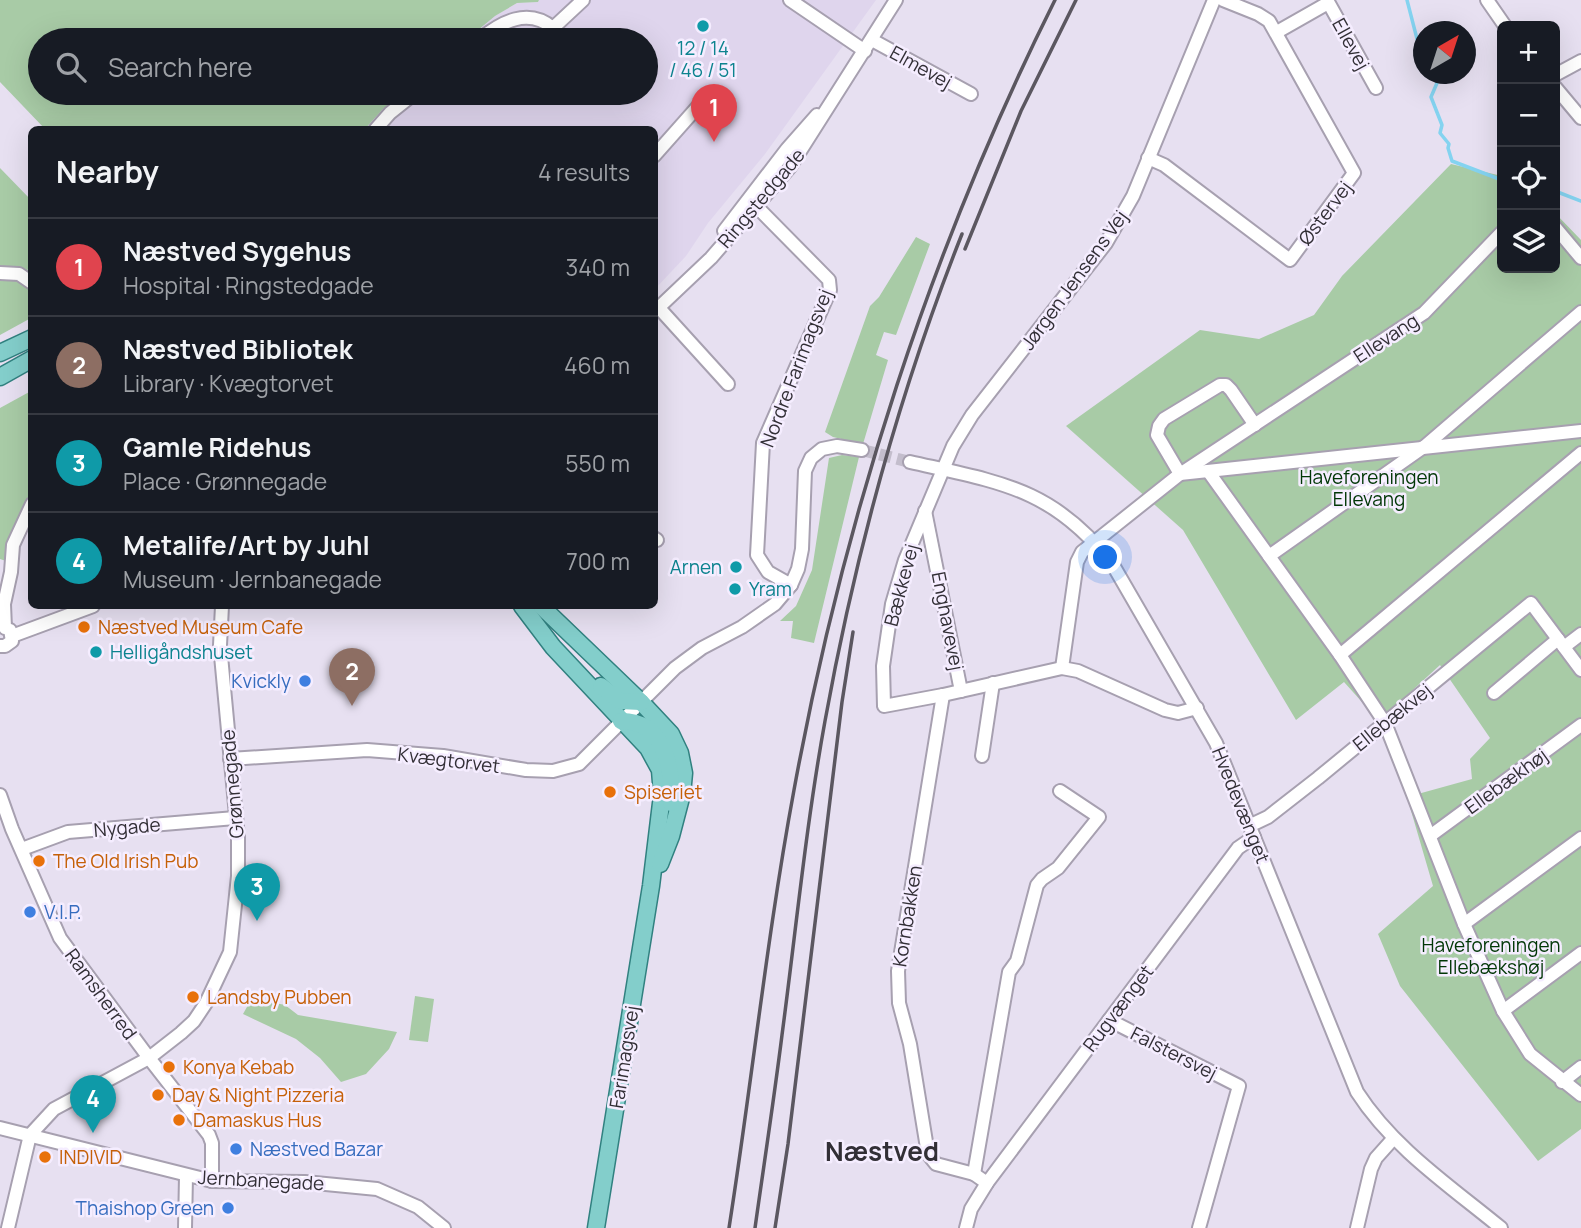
<!DOCTYPE html>
<html lang="en">
<head>
<meta charset="utf-8">
<style>
	:root { --surface:#171b24; --page:#242831; --text:#f1f3f6; --muted:#9ea1a6; --line:#363941; --accent:#d93025 }
	body { margin:0; font-family:Manrope,sans-serif; background:var(--page); color:var(--text) }
	.controls { position:absolute; right:21px; top:21px; display:grid; overflow:hidden; border-radius:10px; box-shadow:0 7px 28px #0002 }
	.controls button { width:63px; height:63px; display:grid; place-items:center; padding:0; border:0; border-bottom:2px solid var(--line); background:var(--surface); color:var(--text); font:35px sans-serif }
	.compass { position:absolute; left:1413px; top:21px; width:63px; height:63px; border-radius:50%; background:var(--surface); box-shadow:0 7px 28px #0002; rotate:39deg }
	.you { position:absolute; left:1106px; top:558px; width:24px; height:24px; margin:-18px; border:5px solid #fff; border-radius:50%; background:#1a73e8; box-shadow:0 0 0 10px #1a73e833 }
	.badge { display:grid; place-items:center; width:46px; height:46px; border-radius:50%; background:var(--accent); color:#fff; font-size:23px; font-weight:700 }
	.pin { position:absolute; translate:-50% -58px; filter:drop-shadow(0 2px 4px #0008) }
	.pin::after { content:''; position:absolute; top:37px; width:24px; height:21px; background:inherit; clip-path:polygon(0 0,100% 0,50% 100%) }
	.list { margin:0; padding:0; list-style:none }
	h2 { display:flex; justify-content:space-between; align-items:center; height:91px; margin:0; padding:0 28px; font-size:30px }
	h2 small { font-size:23px; font-weight:400; color:var(--muted) }
	.list li { display:grid; grid-template-columns:46px 1fr auto; gap:21px; align-items:center; box-sizing:border-box; height:98px; padding:0 28px; border-top:2px solid var(--line) }
	.list b { display:block; font-size:26px; white-space:nowrap }
	.list p { margin:0; font-size:23px; white-space:nowrap; color:var(--muted) }
	.list em { font-size:23px; font-style:normal; color:var(--muted) }
	.icon { flex:none; width:38px; height:38px; fill:none; stroke:currentColor; stroke-width:2; stroke-linecap:round; stroke-linejoin:round }
	.map { position:relative; flex:none; width:1581px; height:1228px; overflow:hidden }
	.search { position:absolute; background:var(--surface); box-shadow:0 7px 28px #0002; left:28px; top:28px; width:630px; height:77px; display:flex; align-items:center; gap:18px; box-sizing:border-box; padding:0 24px; border-radius:38px; color:var(--muted); font-size:26px }
	.panel { position:absolute; background:var(--surface); box-shadow:0 7px 28px #0002; left:28px; top:126px; width:630px; height:483px; border-radius:10px }
	.map>svg:first-child { display:block }
	.built { fill:#dfd5ed }
	.green { fill:#a8cba6 }
	.lines { fill:none; stroke-linecap:round; stroke-linejoin:round }
	.stream { stroke:#84d3f0; stroke-width:3.5 }
	.minor-tunnel { stroke:#c3bdcc; stroke-width:12; stroke-dasharray:12 6; stroke-linecap:butt }
	.minor-casing { stroke:#a7a0b0; stroke-width:16 }
	.major-casing { stroke:#318180; stroke-width:19 }
	.minor { stroke:#fff; stroke-width:12 }
	.major { stroke:#83cecb; stroke-width:16 }
	.rail { stroke:#5b5760; stroke-width:3.5 }
	.culture-dot { fill:#0f9aa8; stroke:#f5edff; stroke-width:2.5 }
	.food-dot { fill:#e8710a; stroke:#f5edff; stroke-width:2.5 }
	.shop-dot { fill:#3f7fe0; stroke:#f5edff; stroke-width:2.5 }
	.labels { text-anchor:middle; stroke-width:5; stroke-linejoin:round; paint-order:stroke }
	.street-label { font-size:19px; fill:#322f36; stroke:#f5edff }
	.culture-label { font-size:19px; fill:#0d838f; stroke:#f5edff; text-anchor:start }
	.park-label { font-size:19px; fill:#013706; stroke:#f5edff }
	.food-label { font-size:19px; fill:#c56008; stroke:#f5edff; text-anchor:start }
	.shop-label { font-size:19px; fill:#366cbe; stroke:#f5edff; text-anchor:end }
	.district-label { font-size:26px; font-weight:bold; fill:#322f36; stroke:#f5edff }
</style>
</head>
<body>
<div class="map">
<svg width="1581" height="1228" viewBox="0 0 1581 1228">
	<rect width="100%" height="100%" fill="#e7e0f1"/>
	<path class="built" d="M539 0H876L765 154 708 223 686 256 655 289 654 130H364L383 109 402 93H646V40H466L495 16 517 3 538 2Z"/>
	<g class="green">
		<path d="M0 0H539L538 2 517 3 495 16 466 40H40V93H402L383 109 364 130 45 129 0 82Z"/>
		<path d="M1451 164 1502 176V268H1555V213L1581 240V1129L1538 1161 1400 986 1378 934 1433 886 1407 797 1472 779 1470 759 1490 738 1440 665 1379 721 1344 682 1296 720 1183 530 1066 426 1200 330 1259 339 1314 315 1342 276Z"/>
		<path d="M0 168 32 201 31 271 27 269 31 273V318L0 335Z"/>
		<path d="M916 237 930 244 896 335 884 332 876 355 888 360 863 444 833 437 825 432 870 306 879 297Z"/>
		<path d="M31 391V507L12 563 0 559V408Z"/>
		<path d="M842 455 859 457 814 643 791 638 793 621H780L796 606 812 570 829 458Z"/>
		<path d="M415 996 434 999 428 1042 409 1040Z"/>
		<path d="M252 998 285 1005 298 1015 397 1032 389 1049 366 1074 341 1082 320 1058 296 1039 243 1014Z"/>
	</g>
	<g class="lines">
		<g class="stream">
			<path d="M1407 0 1424 66"/>
			<path d="M1426 74 1435 78 1437 83 1431 97 1442 125 1440 133 1449 144 1448 148 1452 161 1499 179"/>
			<path d="M1555 191 1581 201"/>
		</g>
		<path class="minor-tunnel" d="M862 450 910 462"/>
		<g class="minor-casing">
			<g id="minor">
				<path d="M790 0 865 51"/>
				<path d="M1327 0 1376 88"/>
				<path d="M1487 0 1505 26"/>
				<path d="M1277 32 1328 3"/>
				<path d="M479 40C501 22 528 7 553 28L583 0"/>
				<path d="M872 40 971 94"/>
				<path d="M1555 75 1581 61"/>
				<path d="M1555 87 1581 118"/>
				<path d="M375 130 390 113 415 93"/>
				<path d="M654 156 701 103"/>
				<path d="M1148 158 1164 165 1290 260 1354 173 1269 21 1258 14 1223 0"/>
				<path d="M756 206 829 280 830 290 763 443 757 555 768 572 791 585"/>
				<path d="M1555 227 1581 258"/>
				<path d="M724 231 787 149 817 115"/>
				<path d="M0 273 19 274 32 283"/>
				<path d="M659 308 728 384"/>
				<path d="M654 312 711 258 790 167 896 0"/>
				<path d="M1255 425 1231 390 1226 385H1220L1164 419 1159 426 1157 435 1180 474 1581 431"/>
				<path d="M910 462C999 482 1054 488 1113 565L1216 743 1357 1092C1393 1148 1450 1186 1501 1228"/>
				<path d="M1208 471 1340 655 1385 723 1464 924 1503 1011 1530 1054 1581 1095"/>
				<path d="M925 511 961 691"/>
				<path d="M654 538 657 540"/>
				<path d="M1269 556 1425 446 1581 312"/>
				<path d="M5 628 4 604 11 572 13 545 32 504"/>
				<path d="M12 636 93 606"/>
				<path d="M0 646H5L12 641 10 630"/>
				<path d="M1564 647 1581 634"/>
				<path d="M1340 655 1581 453"/>
				<path d="M1062 668 1077 562 1082 552 1180 474 1424 313 1502 232"/>
				<path d="M1494 693 1558 639"/>
				<path d="M943 695 898 971 899 1003 910 1044 928 1154 936 1164 974 1174 987 1183"/>
				<path d="M1197 708 1178 713 1165 710 1078 671 1062 668 943 695 884 706 883 666 892 604 905 560 953 446 972 415 1106 243 1133 196 1214 0"/>
				<path d="M982 756 993 683"/>
				<path d="M230 759 367 750 443 756 526 770 553 771 579 764 675 668 702 648 742 627 775 604 791 585 798 569 802 549 805 471 811 458 822 449 837 446 862 450"/>
				<path d="M0 795 12 829 60 938 149 1058 209 1135 212 1143V1181"/>
				<path d="M1249 826 1268 817 1318 778 1531 603 1581 670"/>
				<path d="M1430 836 1581 725"/>
				<path d="M22 849 68 832 235 818"/>
				<path d="M1464 924 1581 838"/>
				<path d="M1503 1011 1581 953"/>
				<path d="M1109 1020 1239 1086 1199 1228"/>
				<path d="M1562 1082 1581 1067"/>
				<path d="M0 1128 212 1181 305 1182 377 1189 418 1207 444 1228"/>
				<path d="M974 1174 1009 972 1017 961 1037 885 1042 879 1058 868 1099 817 1060 791"/>
				<path d="M8 1228 30 1135 54 1109 149 1058 181 1033 194 1021 206 1003 230 952 238 876V837L220 645 222 606"/>
				<path d="M185 1228 186 1176"/>
				<path d="M966 1228 971 1209 987 1183 1238 848 1254 837"/>
				<path d="M1357 1228 1371 1169 1376 1158 1393 1139"/>
			</g>
		</g>
		<g class="major-casing">
			<g id="major">
				<path d="M0 353 32 338"/>
				<path d="M0 377 32 359"/>
				<path d="M522 606 553 647 648 748 660 770 662 795 651 886 596 1228"/>
				<path d="M541 606 641 702 671 734 680 753 684 773 682 794 671 836 660 864"/>
				<path d="M601 686 620 701 641 702"/>
				<path d="M621 721C665 721 673 769 671 803"/>
			</g>
		</g>
		<use href="#minor" class="minor"/>
		<use href="#major" class="major"/>
		<g class="rail">
			<path d="M965 249 1021 111 1076 0"/>
			<path d="M729 1228C752 1082 767 935 794 790 844 517 931 248 1055 0"/>
			<path d="M755 1228C764 1164 774 1099 782 1035 796 930 806 825 825 721 855 556 900 390 962 234"/>
			<path d="M775 1228 788 1144 842 702 853 632"/>
		</g>
	</g>
	<g class="culture-dot">
		<circle cx="703" cy="26" r="7"/>
		<circle cx="736" cy="567" r="7"/>
		<circle cx="735" cy="589" r="7"/>
		<circle cx="96" cy="652" r="7"/>
	</g>
	<g class="food-dot">
		<circle cx="84" cy="627" r="7"/>
		<circle cx="610" cy="792" r="7"/>
		<circle cx="39" cy="861" r="7"/>
		<circle cx="193" cy="997" r="7"/>
		<circle cx="169" cy="1067" r="7"/>
		<circle cx="158" cy="1095" r="7"/>
		<circle cx="179" cy="1120" r="7"/>
		<circle cx="45" cy="1157" r="7"/>
	</g>
	<g class="shop-dot">
		<circle cx="305" cy="681" r="7"/>
		<circle cx="30" cy="912" r="7"/>
		<circle cx="236" cy="1149" r="7"/>
		<circle cx="228" cy="1208" r="7"/>
	</g>
	<g class="labels">
		<g class="street-label">
			<text transform="translate(1351 44) rotate(61)" y="7">Ellevej</text>
			<text transform="translate(921 67) rotate(29)" y="7">Elmevej</text>
			<text transform="translate(761 198) rotate(-50)" y="7">Ringstedgade</text>
			<text transform="translate(1325 213) rotate(-53)" y="7">Østervej</text>
			<text transform="translate(1074 280) rotate(-54)" y="7">Jørgen Jensens Vej</text>
			<text transform="translate(1386 338) rotate(-33)" y="7">Ellevang</text>
			<text transform="translate(796 368) rotate(-69)" y="7">Nordre Farimagsvej</text>
			<text transform="translate(901 585) rotate(-75)" y="7">Bækkevej</text>
			<text transform="translate(948 621) rotate(79)" y="7">Enghavevej</text>
			<text transform="translate(1392 717) rotate(-39)" y="7">Ellebækvej</text>
			<text transform="translate(449 760) rotate(7)" y="7">Kvægtorvet</text>
			<text transform="translate(1506 781) rotate(-36)" y="7">Ellebækhøj</text>
			<text transform="translate(232 784) rotate(-95)" y="7">Grønnegade</text>
			<text transform="translate(1241 805) rotate(68)" y="7">Hvedevænget</text>
			<text transform="translate(127 827) rotate(-5)" y="7">Nygade</text>
			<text transform="translate(907 916) rotate(-81)" y="7">Kornbakken</text>
			<text transform="translate(101 994) rotate(54)" y="7">Ramsherred</text>
			<text transform="translate(1118 1008) rotate(-53)" y="7">Rugvænget</text>
			<text transform="translate(1174 1053) rotate(27)" y="7">Falstersvej</text>
			<text transform="translate(624 1057) rotate(-81)" y="7">Farimagsvej</text>
			<text transform="translate(261 1180) rotate(3)" y="7">Jernbanegade</text>
		</g>
		<g class="culture-label">
			<text x="703" y="55" text-anchor="middle">12 / 14<tspan x="703" dy="22">/ 46 / 51</tspan></text>
			<text x="722" y="574" text-anchor="end">Arnen</text>
			<text x="749" y="596">Yram</text>
			<text x="110" y="659">Helligåndshuset</text>
		</g>
		<g class="park-label">
			<text x="1369" y="484">Haveforeningen<tspan x="1369" dy="22">Ellevang</tspan></text>
			<text x="1491" y="952">Haveforeningen<tspan x="1491" dy="22">Ellebækshøj</tspan></text>
		</g>
		<g class="food-label">
			<text x="98" y="634">Næstved Museum Cafe</text>
			<text x="624" y="799">Spiseriet</text>
			<text x="53" y="868">The Old Irish Pub</text>
			<text x="207" y="1004">Landsby Pubben</text>
			<text x="183" y="1074">Konya Kebab</text>
			<text x="172" y="1102">Day &amp; Night Pizzeria</text>
			<text x="193" y="1127">Damaskus Hus</text>
			<text x="59" y="1164">INDIVID</text>
		</g>
		<g class="shop-label">
			<text x="291" y="688">Kvickly</text>
			<text x="44" y="919" text-anchor="start">V.I.P.</text>
			<text x="250" y="1156" text-anchor="start">Næstved Bazar</text>
			<text x="214" y="1215">Thaishop Green</text>
		</g>
		<g class="district-label">
			<text x="882" y="1161">Næstved</text>
		</g>
	</g>
</svg>
<div class="controls">
<button>+</button>
<button>−</button>
<button><svg class="icon" aria-label="locate" viewBox="0 0 24 24"><circle cx="12" cy="12" r="6"/><path d="M12 2v4M12 18v4M2 12h4M18 12h4"/></svg></button>
<button><svg class="icon" aria-label="layers" viewBox="0 0 24 24"><path d="M12 4l9 5-9 5-9-5zM3 14l9 5 9-5"/></svg></button>
</div>
<svg class="compass" viewBox="-18 -18 36 36"><path d="M0-13l5 13h-10z" fill="#e53935"/><path d="M0 13l5-13h-10z" fill="#9ea1a6"/></svg>
<div class="you"></div>
<div class="pin badge" style="left:714px;top:142px;background:#e0444e">1</div>
<div class="pin badge" style="left:352px;top:706px;background:#8d6e63">2</div>
<div class="pin badge" style="left:257px;top:921px;background:#0f9aa8">3</div>
<div class="pin badge" style="left:93px;top:1133px;background:#0f9aa8">4</div>
<div class="search"><svg class="icon" aria-label="search" viewBox="0 0 24 24"><circle cx="10" cy="10" r="6"/><path d="M15 15l6 6"/></svg>Search here</div>
<section class="panel">
<h2>Nearby<small>4 results</small></h2>
<ul class="list">
<li><span class="badge" style="background:#e0444e">1</span><div><b>Næstved Sygehus</b><p>Hospital · Ringstedgade</p></div><em>340 m</em></li>
<li><span class="badge" style="background:#8d6e63">2</span><div><b>Næstved Bibliotek</b><p>Library · Kvægtorvet</p></div><em>460 m</em></li>
<li><span class="badge" style="background:#0f9aa8">3</span><div><b>Gamle Ridehus</b><p>Place · Grønnegade</p></div><em>550 m</em></li>
<li><span class="badge" style="background:#0f9aa8">4</span><div><b>Metalife/Art by Juhl</b><p>Museum · Jernbanegade</p></div><em>700 m</em></li>
</ul>
</section>
</div>
</body>
</html>
